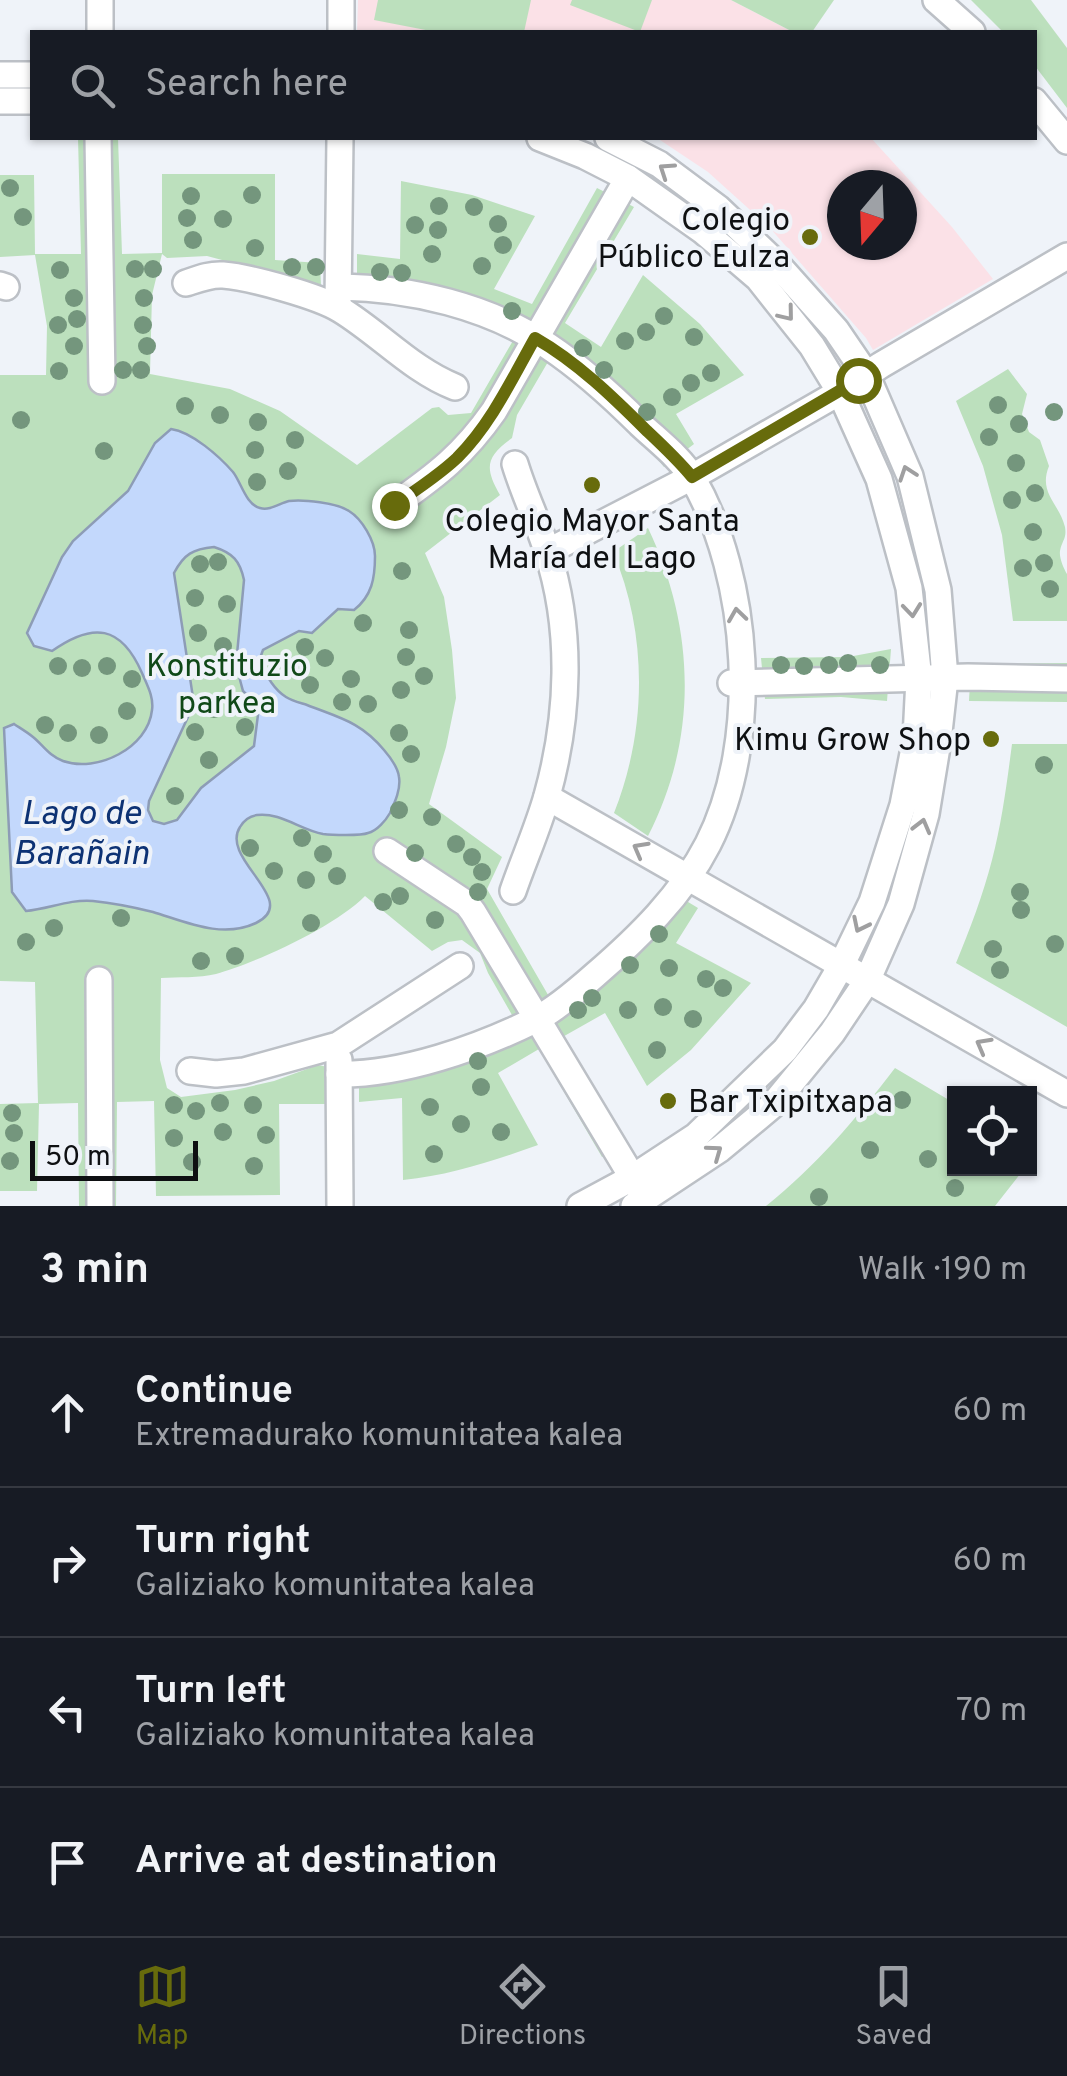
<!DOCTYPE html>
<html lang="en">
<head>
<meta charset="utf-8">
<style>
	:root { --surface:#171b24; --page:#242831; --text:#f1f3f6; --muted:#9ea1a6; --line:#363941; --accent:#676b0c }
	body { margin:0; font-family:Overpass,sans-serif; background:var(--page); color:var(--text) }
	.controls { position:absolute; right:30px; bottom:30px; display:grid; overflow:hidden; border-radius:0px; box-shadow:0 2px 8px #0004 }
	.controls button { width:90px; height:90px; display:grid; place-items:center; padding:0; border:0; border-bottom:2px solid var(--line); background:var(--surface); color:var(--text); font:50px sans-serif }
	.compass { position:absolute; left:827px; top:170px; width:90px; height:90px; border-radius:50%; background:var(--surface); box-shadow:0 2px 8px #0004; rotate:199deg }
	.scale { position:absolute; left:30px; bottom:25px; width:168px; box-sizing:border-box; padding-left:10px; border:5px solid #0e1012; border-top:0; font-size:28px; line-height:35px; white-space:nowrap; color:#0e1012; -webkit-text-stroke:8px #eff3f9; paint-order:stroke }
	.stop { position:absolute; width:30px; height:30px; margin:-22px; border:8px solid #676b0c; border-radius:50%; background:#fff }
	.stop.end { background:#676b0c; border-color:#fff; box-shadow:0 2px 10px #0008 }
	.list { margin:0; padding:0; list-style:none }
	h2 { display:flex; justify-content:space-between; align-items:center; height:130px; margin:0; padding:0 40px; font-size:42px }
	h2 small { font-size:32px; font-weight:400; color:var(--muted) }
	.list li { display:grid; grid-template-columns:65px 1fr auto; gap:30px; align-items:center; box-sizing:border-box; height:150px; padding:0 40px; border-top:2px solid var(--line) }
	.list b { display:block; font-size:38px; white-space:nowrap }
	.list p { margin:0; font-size:32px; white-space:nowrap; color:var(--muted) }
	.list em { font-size:32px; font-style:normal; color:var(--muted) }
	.icon { flex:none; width:55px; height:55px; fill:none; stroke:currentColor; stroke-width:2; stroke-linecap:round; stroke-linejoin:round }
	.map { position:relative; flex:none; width:1067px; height:1206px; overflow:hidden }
	.search { position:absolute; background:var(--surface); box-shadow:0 2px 8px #0004; left:30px; right:30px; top:30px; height:110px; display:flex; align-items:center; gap:25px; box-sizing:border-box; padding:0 35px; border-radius:0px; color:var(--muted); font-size:38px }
	.sheet { height:730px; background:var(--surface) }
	nav { display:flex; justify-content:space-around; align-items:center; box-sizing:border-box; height:140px; border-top:2px solid var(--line); background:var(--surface); font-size:28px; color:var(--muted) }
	nav a { display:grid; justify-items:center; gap:5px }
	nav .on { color:var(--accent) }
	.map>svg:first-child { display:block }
	.education { fill:#fbe1e7; fill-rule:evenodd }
	.green { fill:#bce0bd }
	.water { fill:#c3d8fc; stroke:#8d9cb6; stroke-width:2.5; fill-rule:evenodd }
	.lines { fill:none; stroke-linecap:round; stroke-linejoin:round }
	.minor-casing { stroke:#bcc0c6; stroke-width:30 }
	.minor { stroke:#fff; stroke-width:25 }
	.tree { fill:#74967d }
	.oneway { stroke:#9f9fa0 }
	.route { stroke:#676b0c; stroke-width:12 }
	.poi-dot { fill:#676b0c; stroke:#eff3f9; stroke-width:4 }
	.labels { text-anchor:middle; stroke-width:8; stroke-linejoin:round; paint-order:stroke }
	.poi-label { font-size:32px; fill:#0e1012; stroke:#eff3f9; text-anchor:end }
	.park-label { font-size:32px; fill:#104918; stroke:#eff3f9 }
	.water-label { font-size:35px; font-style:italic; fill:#0d3274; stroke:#eff3f9 }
</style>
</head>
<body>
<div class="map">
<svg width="1067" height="1206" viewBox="0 0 1067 1206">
	<rect width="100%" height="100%" fill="#eff3f9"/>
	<g class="education">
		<path d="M358 0H731L793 32H357Z"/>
		<path d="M657 138H871L952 227 993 279 873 350 866 338 770 228 708 172ZM902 185V245H842V185Z"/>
	</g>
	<g class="green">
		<path d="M378 0H531L524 32H436L374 20Z"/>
		<path d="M572 0H652L640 32 570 5Z"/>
		<path d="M731 0H834L812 32H793Z"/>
		<path d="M971 0H1031L1067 48V108L1035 66 1034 32H1003Z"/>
		<path d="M78 138H118L122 254 162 253V174H275V260L320 263 321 286 207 256 167 258 162 254 152 295 150 374 230 389 280 411 357 465 432 408 439 407 448 415 471 413 518 332 357 287V254L400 259 401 181 472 195 535 216 494 289 532 304 597 188 634 207 565 323 601 347 643 275 700 324 744 375 676 414 694 444 664 467 626 420 552 355 517 415 512 438C486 457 484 467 500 495L425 553 444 597 452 650 456 698 446 747 429 804 502 857 487 889 551 1000 614 952 665 888 698 908 676 943 751 983 691 1050 647 1086 605 1013 559 1039 622 1145 602 1157 539 1049 498 1073 538 1145C493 1161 451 1175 403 1180L402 1098 359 1102V1061L425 1056 516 1022 488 973 480 953 462 940 448 942 432 951 365 896C336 926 256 963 216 974 199 978 178 977 161 978L160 1060 167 1088 181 1097 235 1090 274 1081 318 1065 328 1067V1104H279L280 1195 156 1196 154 1101 117 1102 116 1206H79L78 1103 39 1104 37 1191H0V1104L38 1103 35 982 0 981V375H46L47 326 35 255 0 257V175H34L35 254H81Z"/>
		<path d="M1008 369 1027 394 1022 414 1029 432 1040 440 1049 466C1038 493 1059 503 1065 527 1067 539 1062 540 1060 551 1059 558 1064 569 1067 574V621H1013L1002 535 983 466 956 401Z"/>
		<path d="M648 528C695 627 699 737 648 836L614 813C647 730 648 634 613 552Z"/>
		<path d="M891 649 887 701 841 697 765 699 761 658 848 657Z"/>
		<path d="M1067 663V702L969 701 971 664Z"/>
		<path d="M1012 744H1067V1027L956 963C970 929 983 895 992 860 1002 822 1007 782 1012 744Z"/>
		<path d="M895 1068 954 1103V1168L1024 1169 995 1206H766C816 1166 856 1119 895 1068Z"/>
	</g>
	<path class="water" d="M171 429C192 432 219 456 233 472 241 482 246 505 260 508 270 511 280 503 289 501 303 499 337 503 349 511 362 519 375 541 375 556 375 578 372 596 354 610L338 609 312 633 299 631 263 650 259 661C266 674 273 689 286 697 292 701 301 703 307 705 340 718 361 722 384 750 390 757 398 768 399 777 401 789 395 802 390 813 386 820 377 831 368 833 361 836 331 835 323 834 301 830 280 812 257 815 250 816 244 820 240 827 219 859 302 901 256 923 222 939 186 922 153 912 133 907 113 903 93 901 69 899 49 909 26 911L12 892 4 728 14 724C20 728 27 732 33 737 43 745 49 756 63 761 97 773 148 748 152 710 154 697 147 685 142 673 121 625 93 622 52 651L34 646 27 633 62 557 73 541 128 491 155 443ZM214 547C233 553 240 561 244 580L236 665 243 691 259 707 254 746 201 788 177 820 164 824 153 821 148 810 149 801 194 704 174 573C184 554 193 549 214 547Z"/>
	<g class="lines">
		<g class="minor-casing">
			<g id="minor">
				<path d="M100 0V32"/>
				<path d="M936 0 972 32"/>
				<path d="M341 32V0"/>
				<path d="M0 75H32"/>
				<path d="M0 101H32"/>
				<path d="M1034 101 1067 141"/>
				<path d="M98 138 102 381"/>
				<path d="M540 138 585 156 628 178 703 231 758 278 812 346 840 392 879 479 909 588 919 679 916 738 903 805 872 902 841 966 816 1009 785 1050 696 1136 632 1178 580 1206"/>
				<path d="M608 138 659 164 718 208 777 264 836 330 866 374 910 476 938 590 945 678 938 741 926 814 901 904 867 981 832 1033 773 1105 720 1149 634 1206"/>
				<path d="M186 283C198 279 210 274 223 275 249 277 319 296 341 310 380 334 412 370 455 387"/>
				<path d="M0 285 6 287"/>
				<path d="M338 302 340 138"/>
				<path d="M394 505C437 475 464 454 494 411L628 178"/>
				<path d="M547 552 692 477 840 392 881 365 1067 256"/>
				<path d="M731 683 968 677 1067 679"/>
				<path d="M547 797 1067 1094"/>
				<path d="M387 851 467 904 473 912 640 1190"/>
				<path d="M513 891C524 859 538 828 547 796 569 717 573 630 547 551 538 522 524 494 515 464"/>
				<path d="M99 980 100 1206"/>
				<path d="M339 1060 340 1206"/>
				<path d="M190 1071 216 1074 244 1071 338 1045 460 966"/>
				<path d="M339 1074C402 1075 478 1048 535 1020 556 1009 577 991 595 975 638 938 682 895 708 844 761 740 750 578 693 479 681 458 658 441 640 424 612 396 581 368 548 346 488 306 411 288 339 287"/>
			</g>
		</g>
		<use href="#minor" class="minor"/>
	</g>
	<g class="tree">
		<circle cx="10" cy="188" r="9"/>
		<circle cx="252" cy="195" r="9"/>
		<circle cx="191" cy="196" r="9"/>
		<circle cx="439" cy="206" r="9"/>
		<circle cx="474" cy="207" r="9"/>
		<circle cx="23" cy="217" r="9"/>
		<circle cx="187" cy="218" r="9"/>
		<circle cx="223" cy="219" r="9"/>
		<circle cx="498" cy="224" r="9"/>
		<circle cx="415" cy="225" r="9"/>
		<circle cx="438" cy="230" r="9"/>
		<circle cx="193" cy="240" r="9"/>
		<circle cx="503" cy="245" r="9"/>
		<circle cx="255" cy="248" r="9"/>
		<circle cx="432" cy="254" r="9"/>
		<circle cx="482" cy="266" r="9"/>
		<circle cx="292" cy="267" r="9"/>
		<circle cx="316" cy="267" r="9"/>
		<circle cx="135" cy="269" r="9"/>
		<circle cx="153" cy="269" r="9"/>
		<circle cx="60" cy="270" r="9"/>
		<circle cx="380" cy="272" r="9"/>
		<circle cx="402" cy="273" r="9"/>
		<circle cx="74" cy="298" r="9"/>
		<circle cx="144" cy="298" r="9"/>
		<circle cx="512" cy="311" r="9"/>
		<circle cx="664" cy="316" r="9"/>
		<circle cx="77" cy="319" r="9"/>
		<circle cx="58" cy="325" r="9"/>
		<circle cx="143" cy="325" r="9"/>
		<circle cx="646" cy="332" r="9"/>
		<circle cx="694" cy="337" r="9"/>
		<circle cx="625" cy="341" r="9"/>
		<circle cx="74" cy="346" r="9"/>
		<circle cx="147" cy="346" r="9"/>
		<circle cx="583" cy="348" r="9"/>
		<circle cx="123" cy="370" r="9"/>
		<circle cx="141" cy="370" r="9"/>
		<circle cx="604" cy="370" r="9"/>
		<circle cx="59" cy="371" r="9"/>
		<circle cx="711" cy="373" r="9"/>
		<circle cx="691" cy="383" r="9"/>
		<circle cx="672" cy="397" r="9"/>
		<circle cx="998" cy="405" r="9"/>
		<circle cx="185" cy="406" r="9"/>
		<circle cx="647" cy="412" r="9"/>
		<circle cx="1054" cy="412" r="9"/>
		<circle cx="220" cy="415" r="9"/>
		<circle cx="21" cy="420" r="9"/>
		<circle cx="258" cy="422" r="9"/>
		<circle cx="1019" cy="424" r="9"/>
		<circle cx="989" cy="437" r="9"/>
		<circle cx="295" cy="440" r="9"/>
		<circle cx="255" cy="450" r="9"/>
		<circle cx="104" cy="451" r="9"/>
		<circle cx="1016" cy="463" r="9"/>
		<circle cx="288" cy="471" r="9"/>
		<circle cx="257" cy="482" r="9"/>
		<circle cx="1035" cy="493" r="9"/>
		<circle cx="1012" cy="500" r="9"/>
		<circle cx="1033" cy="532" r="9"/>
		<circle cx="218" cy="562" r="9"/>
		<circle cx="1044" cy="563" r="9"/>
		<circle cx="200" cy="564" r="9"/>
		<circle cx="1023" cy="568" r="9"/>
		<circle cx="402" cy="571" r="9"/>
		<circle cx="1050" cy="589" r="9"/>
		<circle cx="195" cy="598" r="9"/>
		<circle cx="227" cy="604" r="9"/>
		<circle cx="363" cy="623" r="9"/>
		<circle cx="409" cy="630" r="9"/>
		<circle cx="198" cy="633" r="9"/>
		<circle cx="223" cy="646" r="9"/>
		<circle cx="305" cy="647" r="9"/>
		<circle cx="406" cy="657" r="9"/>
		<circle cx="325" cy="658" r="9"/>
		<circle cx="848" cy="663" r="9"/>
		<circle cx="781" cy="665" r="9"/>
		<circle cx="829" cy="665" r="9"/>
		<circle cx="880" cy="665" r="9"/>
		<circle cx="58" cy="666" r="9"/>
		<circle cx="107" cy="666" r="9"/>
		<circle cx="804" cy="666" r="9"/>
		<circle cx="82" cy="668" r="9"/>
		<circle cx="424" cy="676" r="9"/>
		<circle cx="132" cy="679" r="9"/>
		<circle cx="351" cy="679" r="9"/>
		<circle cx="310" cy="685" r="9"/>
		<circle cx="401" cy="690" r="9"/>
		<circle cx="342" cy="702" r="9"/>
		<circle cx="368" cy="704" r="9"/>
		<circle cx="214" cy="709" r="9"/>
		<circle cx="127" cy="711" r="9"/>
		<circle cx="45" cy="725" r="9"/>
		<circle cx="245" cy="727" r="9"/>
		<circle cx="195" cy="732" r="9"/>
		<circle cx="68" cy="733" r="9"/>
		<circle cx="399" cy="733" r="9"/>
		<circle cx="99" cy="735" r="9"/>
		<circle cx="411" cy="754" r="9"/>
		<circle cx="209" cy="760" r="9"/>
		<circle cx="1044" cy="765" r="9"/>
		<circle cx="175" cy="796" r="9"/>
		<circle cx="399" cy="810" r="9"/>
		<circle cx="432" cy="817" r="9"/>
		<circle cx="302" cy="838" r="9"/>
		<circle cx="456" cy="844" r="9"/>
		<circle cx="250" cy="848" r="9"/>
		<circle cx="415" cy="853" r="9"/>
		<circle cx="323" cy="854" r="9"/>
		<circle cx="472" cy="857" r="9"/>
		<circle cx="274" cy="871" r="9"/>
		<circle cx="482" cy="872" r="9"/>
		<circle cx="337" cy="876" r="9"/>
		<circle cx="306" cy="880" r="9"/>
		<circle cx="478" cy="892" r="9"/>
		<circle cx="1020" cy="892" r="9"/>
		<circle cx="400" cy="896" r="9"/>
		<circle cx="383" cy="902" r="9"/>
		<circle cx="1021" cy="910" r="9"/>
		<circle cx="121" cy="918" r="9"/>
		<circle cx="435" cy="920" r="9"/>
		<circle cx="311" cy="923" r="9"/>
		<circle cx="54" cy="928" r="9"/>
		<circle cx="659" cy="934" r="9"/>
		<circle cx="26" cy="942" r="9"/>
		<circle cx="1055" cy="944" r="9"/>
		<circle cx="993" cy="949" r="9"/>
		<circle cx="235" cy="956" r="9"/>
		<circle cx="201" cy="961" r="9"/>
		<circle cx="630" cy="965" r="9"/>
		<circle cx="669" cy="968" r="9"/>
		<circle cx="1000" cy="970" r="9"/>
		<circle cx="706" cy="979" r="9"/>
		<circle cx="723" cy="988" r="9"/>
		<circle cx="592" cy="998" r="9"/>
		<circle cx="663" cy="1007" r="9"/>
		<circle cx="578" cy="1010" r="9"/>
		<circle cx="628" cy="1010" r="9"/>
		<circle cx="693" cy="1019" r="9"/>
		<circle cx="657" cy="1050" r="9"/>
		<circle cx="478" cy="1061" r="9"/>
		<circle cx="481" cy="1087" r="9"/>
		<circle cx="902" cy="1100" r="9"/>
		<circle cx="220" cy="1103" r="9"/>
		<circle cx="174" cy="1105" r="9"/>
		<circle cx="253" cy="1105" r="9"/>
		<circle cx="430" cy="1107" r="9"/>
		<circle cx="196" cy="1111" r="9"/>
		<circle cx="12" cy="1113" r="9"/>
		<circle cx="461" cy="1124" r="9"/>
		<circle cx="223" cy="1132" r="9"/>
		<circle cx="501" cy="1132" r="9"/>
		<circle cx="14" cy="1133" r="9"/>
		<circle cx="266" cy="1135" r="9"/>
		<circle cx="174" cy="1138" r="9"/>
		<circle cx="870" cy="1150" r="9"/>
		<circle cx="434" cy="1154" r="9"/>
		<circle cx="928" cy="1159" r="9"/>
		<circle cx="10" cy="1161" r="9"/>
		<circle cx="192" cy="1162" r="9"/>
		<circle cx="254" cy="1166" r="9"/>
		<circle cx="955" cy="1188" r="9"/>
		<circle cx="819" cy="1197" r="9"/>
	</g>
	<defs><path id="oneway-chevron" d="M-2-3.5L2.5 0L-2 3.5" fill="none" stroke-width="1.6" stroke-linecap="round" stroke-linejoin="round" transform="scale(2.5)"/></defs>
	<g class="oneway">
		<use href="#oneway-chevron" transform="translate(666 170) rotate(-146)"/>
		<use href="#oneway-chevron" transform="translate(787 314) rotate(51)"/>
		<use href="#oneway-chevron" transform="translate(907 473) rotate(-109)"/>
		<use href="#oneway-chevron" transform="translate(912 610) rotate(84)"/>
		<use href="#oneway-chevron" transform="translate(737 615) rotate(-98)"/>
		<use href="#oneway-chevron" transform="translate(922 826) rotate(-75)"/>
		<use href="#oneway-chevron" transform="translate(640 849) rotate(-151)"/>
		<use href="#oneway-chevron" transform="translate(860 925) rotate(116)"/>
		<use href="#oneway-chevron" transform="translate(983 1045) rotate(-151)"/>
		<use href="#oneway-chevron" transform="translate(715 1152) rotate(-36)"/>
	</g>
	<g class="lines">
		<path class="route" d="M394 505C415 491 439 475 457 458 491 424 512 379 535 338 577 362 613 397 647 431 663 446 678 460 692 477L858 380"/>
	</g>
	<g class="poi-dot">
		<circle cx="810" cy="237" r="10"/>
		<circle cx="592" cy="485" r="10"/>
		<circle cx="991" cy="739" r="10"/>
		<circle cx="668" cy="1101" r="10"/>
	</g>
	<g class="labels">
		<g class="poi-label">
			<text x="790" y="230">Colegio<tspan x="790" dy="37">Público Eulza</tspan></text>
			<text x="592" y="531" text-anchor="middle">Colegio Mayor Santa<tspan x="592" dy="37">María del Lago</tspan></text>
			<text x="971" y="750">Kimu Grow Shop</text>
			<text x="688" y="1112" text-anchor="start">Bar Txipitxapa</text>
		</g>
		<g class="park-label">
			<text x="227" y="676">Konstituzio<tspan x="227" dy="37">parkea</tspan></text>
		</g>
		<g class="water-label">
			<text x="81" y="824">Lago de<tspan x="81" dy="40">Barañain</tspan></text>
		</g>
	</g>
</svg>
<div class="controls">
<button><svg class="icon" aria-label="locate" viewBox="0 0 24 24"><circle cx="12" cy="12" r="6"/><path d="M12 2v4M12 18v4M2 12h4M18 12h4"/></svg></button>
</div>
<svg class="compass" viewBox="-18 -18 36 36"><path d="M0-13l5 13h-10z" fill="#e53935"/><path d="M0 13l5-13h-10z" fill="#9ea1a6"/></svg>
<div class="scale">50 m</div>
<div class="stop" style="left:858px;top:380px"></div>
<div class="stop end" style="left:394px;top:505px"></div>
<div class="search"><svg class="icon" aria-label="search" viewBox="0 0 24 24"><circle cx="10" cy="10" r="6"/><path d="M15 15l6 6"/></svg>Search here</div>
</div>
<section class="sheet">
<h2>3 min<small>Walk · 190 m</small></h2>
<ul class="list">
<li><svg class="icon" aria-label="ahead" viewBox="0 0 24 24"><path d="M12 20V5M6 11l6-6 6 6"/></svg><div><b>Continue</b><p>Extremadurako komunitatea kalea</p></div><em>60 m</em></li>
<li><svg class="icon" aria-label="right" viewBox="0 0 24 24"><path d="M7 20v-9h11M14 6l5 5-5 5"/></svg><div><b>Turn right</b><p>Galiziako komunitatea kalea</p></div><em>60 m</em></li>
<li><svg class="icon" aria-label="left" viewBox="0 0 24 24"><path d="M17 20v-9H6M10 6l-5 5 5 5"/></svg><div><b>Turn left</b><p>Galiziako komunitatea kalea</p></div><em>70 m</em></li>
<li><svg class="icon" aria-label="arrive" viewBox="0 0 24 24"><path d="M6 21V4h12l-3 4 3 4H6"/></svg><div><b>Arrive at destination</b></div></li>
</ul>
</section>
<nav>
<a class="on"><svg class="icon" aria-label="map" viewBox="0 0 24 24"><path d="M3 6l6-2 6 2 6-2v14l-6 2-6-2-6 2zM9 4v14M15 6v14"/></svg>Map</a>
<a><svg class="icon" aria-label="directions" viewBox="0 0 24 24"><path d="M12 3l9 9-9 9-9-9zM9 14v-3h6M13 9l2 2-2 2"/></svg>Directions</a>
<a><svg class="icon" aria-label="saved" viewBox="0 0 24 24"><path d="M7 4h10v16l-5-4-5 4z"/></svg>Saved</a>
</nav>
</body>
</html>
